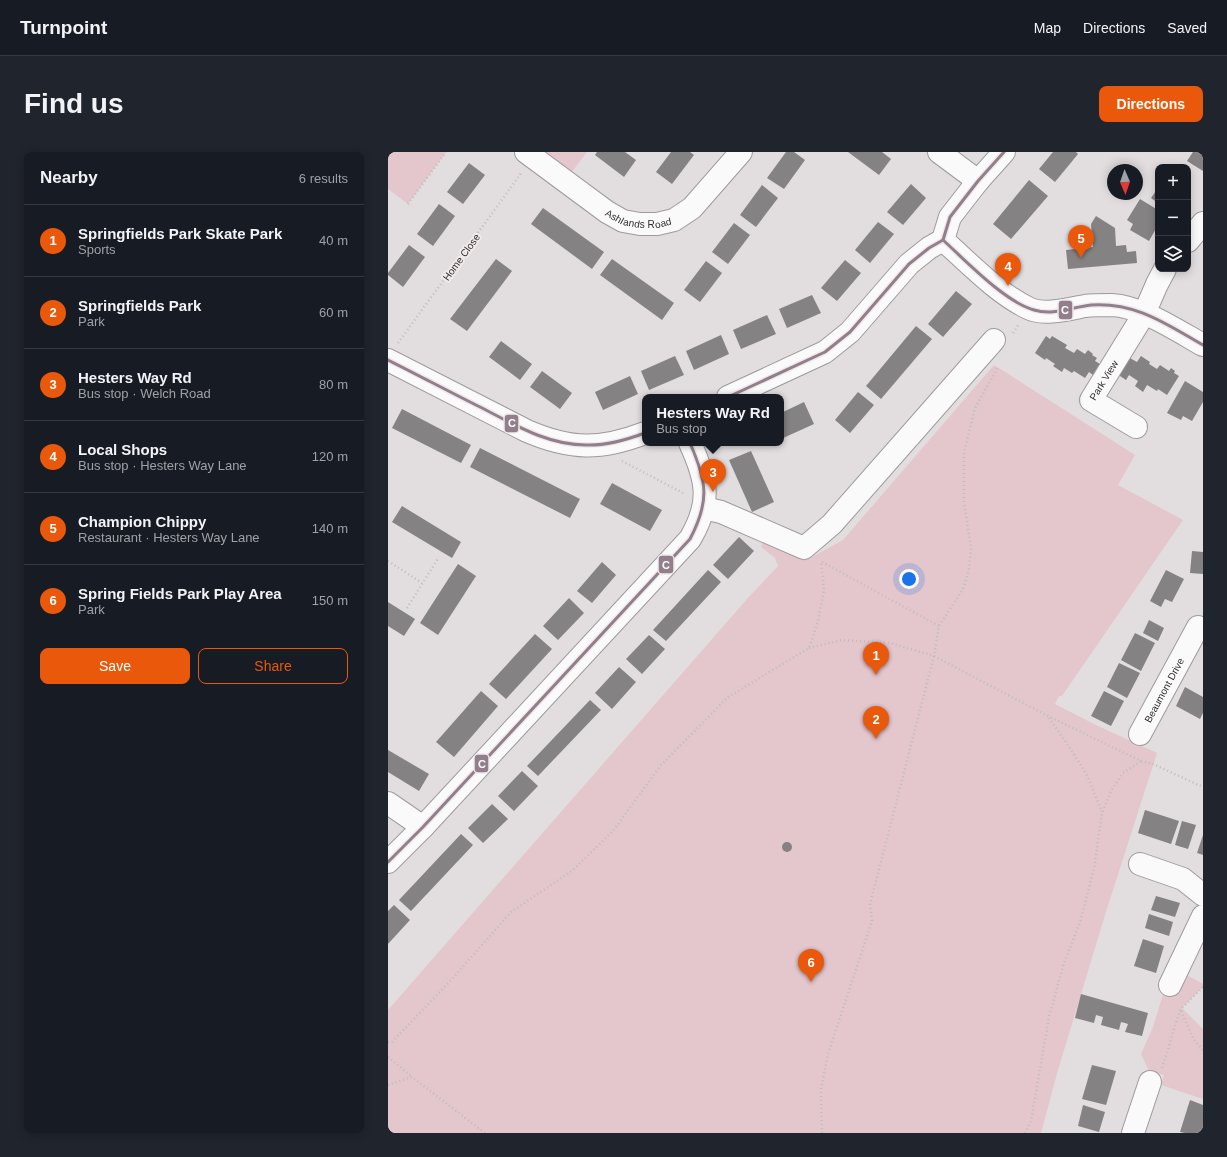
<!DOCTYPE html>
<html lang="en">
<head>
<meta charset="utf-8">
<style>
	:root { --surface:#171b24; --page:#20242c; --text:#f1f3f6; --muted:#9ea1a6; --line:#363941; --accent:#ea580c }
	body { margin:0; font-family:Helvetica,sans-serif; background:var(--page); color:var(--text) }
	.controls { position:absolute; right:12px; top:12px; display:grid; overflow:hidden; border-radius:8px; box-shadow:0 2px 10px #0003 }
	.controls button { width:36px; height:36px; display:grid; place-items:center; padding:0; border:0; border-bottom:1px solid var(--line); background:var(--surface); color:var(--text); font:20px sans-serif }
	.compass { position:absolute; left:719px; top:12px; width:36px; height:36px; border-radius:50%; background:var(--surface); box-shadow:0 2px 10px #0003; rotate:178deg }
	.you { position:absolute; left:521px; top:427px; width:14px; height:14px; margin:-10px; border:3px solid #fff; border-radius:50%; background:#1a73e8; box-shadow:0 0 0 6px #1a73e833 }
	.badge { display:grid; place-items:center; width:26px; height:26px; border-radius:50%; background:var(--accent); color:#fff; font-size:13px; font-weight:700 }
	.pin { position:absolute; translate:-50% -33px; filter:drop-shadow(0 1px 2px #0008) }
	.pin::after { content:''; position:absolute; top:21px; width:14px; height:12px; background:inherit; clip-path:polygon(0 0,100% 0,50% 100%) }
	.popup { position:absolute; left:254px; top:242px; width:142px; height:52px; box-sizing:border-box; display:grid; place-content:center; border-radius:8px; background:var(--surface); filter:drop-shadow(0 1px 3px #0005); font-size:13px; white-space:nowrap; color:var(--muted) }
	.popup b { font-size:15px; color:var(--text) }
	.popup::after { content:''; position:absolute; left:50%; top:100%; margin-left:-8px; border:8px solid transparent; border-top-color:var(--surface) }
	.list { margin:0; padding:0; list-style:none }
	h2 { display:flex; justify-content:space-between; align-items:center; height:52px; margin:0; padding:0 16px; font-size:17px }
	h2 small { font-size:13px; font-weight:400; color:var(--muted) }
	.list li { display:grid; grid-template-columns:26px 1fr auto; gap:12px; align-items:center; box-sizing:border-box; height:72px; padding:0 16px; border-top:1px solid var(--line) }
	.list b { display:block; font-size:15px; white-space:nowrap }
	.list p { margin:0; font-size:13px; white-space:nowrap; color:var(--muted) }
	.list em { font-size:13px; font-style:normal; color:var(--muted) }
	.actions { display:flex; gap:8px; padding:12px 16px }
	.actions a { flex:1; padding:9px 0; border:1px solid var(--accent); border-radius:8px; text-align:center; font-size:14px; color:var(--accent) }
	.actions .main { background:var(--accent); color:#fff }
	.icon { flex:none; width:22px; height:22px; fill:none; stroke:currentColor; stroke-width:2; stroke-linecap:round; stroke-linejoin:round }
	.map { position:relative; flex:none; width:815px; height:981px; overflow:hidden; border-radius:8px }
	header { display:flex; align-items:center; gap:24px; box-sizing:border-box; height:56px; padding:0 20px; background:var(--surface); border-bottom:1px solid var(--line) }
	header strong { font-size:19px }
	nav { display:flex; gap:22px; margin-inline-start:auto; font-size:14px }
	.intro { display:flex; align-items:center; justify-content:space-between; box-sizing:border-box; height:96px; padding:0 24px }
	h1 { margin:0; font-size:28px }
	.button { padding:10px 18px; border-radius:8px; background:var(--accent); color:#fff; font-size:14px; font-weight:700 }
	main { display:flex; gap:24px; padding:0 24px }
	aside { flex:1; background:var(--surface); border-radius:8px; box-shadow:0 2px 10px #0003 }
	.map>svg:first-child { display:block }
	.green { fill:#e4c6cd }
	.building { fill:#848283 }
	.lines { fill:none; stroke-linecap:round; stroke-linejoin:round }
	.minor-casing { stroke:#9e9b9c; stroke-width:24 }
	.path { stroke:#bebdbd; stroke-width:2.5; stroke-dasharray:1 3; stroke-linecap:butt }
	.minor { stroke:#fbfafa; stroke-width:22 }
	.bus-1-casing { stroke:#f0eaeb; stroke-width:6 }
	.bus-1 { stroke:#927f8b; stroke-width:3 }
	.labels { text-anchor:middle; stroke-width:4; stroke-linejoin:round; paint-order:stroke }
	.street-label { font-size:10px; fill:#2f2d2d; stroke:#f0eaeb }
	.line-badge { stroke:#f0eaeb; stroke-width:1.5 }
	.badge-label { font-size:11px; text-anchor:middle; font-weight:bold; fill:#fff }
</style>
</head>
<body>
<header>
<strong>Turnpoint</strong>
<nav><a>Map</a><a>Directions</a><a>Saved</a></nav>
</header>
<div class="intro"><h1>Find us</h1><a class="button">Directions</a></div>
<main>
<aside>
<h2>Nearby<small>6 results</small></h2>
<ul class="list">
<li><span class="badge">1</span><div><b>Springfields Park Skate Park</b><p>Sports</p></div><em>40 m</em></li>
<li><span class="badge">2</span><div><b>Springfields Park</b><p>Park</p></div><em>60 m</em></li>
<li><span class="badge">3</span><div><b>Hesters Way Rd</b><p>Bus stop · Welch Road</p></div><em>80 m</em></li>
<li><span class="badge">4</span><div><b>Local Shops</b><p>Bus stop · Hesters Way Lane</p></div><em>120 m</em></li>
<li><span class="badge">5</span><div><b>Champion Chippy</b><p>Restaurant · Hesters Way Lane</p></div><em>140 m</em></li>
<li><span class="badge">6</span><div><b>Spring Fields Park Play Area</b><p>Park</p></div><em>150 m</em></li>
</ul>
<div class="actions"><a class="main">Save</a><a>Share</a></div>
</aside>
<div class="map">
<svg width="815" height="981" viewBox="0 0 815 981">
	<rect width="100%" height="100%" fill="#e2dedf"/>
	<g class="green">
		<path d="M0 0H58L20 52 0 37Z"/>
		<path d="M138 0H199L177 29Z"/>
		<path d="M606 213 747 303 730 333 795 368 674 544H671L667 552 708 573 769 601 717 763 670 918 653 981H0V858L359 447 390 414 387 406 373 395 381 380 416 396 424 405 455 388Z"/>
		<path d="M797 822 815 832V835L794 856 815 877V947L773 933 776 923 761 919 753 902 765 875 777 836 792 839Z"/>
	</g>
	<g class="building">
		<path d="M209 0H237L248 8 236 25 207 3Z"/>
		<path d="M283 0H302L306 3 284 32 268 20Z"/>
		<path d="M398 0H406L417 8 396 37 379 26Z"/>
		<path d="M460 0H494L503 7 491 23Z"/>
		<path d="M665 0H688L690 2 667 30 651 17Z"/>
		<path d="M805 0H815V19L799 9Z"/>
		<path d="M81 11 97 23 75 52 59 40Z"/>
		<path d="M641 28 660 44 623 87 605 72Z"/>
		<path d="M523 32 538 46 515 73 499 60Z"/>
		<path d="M374 33 390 46 368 75 352 63Z"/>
		<path d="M770 36V51L763 46Z"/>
		<path d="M752 47 770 58V73L761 89 742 78 745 72 739 68Z"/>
		<path d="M51 52 67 64 45 94 29 82Z"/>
		<path d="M155 56 216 100 204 117 143 72Z"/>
		<path d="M708 64 727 76 728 94 738 93 739 100 748 99 749 111 680 117 678 98 705 95 703 72Z"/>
		<path d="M490 70 506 82 482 111 467 98Z"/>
		<path d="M346 71 362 83 340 112 324 100Z"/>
		<path d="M21 93 37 105 15 135 0 123V121Z"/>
		<path d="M108 107 124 119 79 179 62 167Z"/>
		<path d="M224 107 286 151 274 168 212 123Z"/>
		<path d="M457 108 473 121 449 149 433 136Z"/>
		<path d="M318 109 334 121 312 150 296 138Z"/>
		<path d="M568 139 584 152 555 185 540 172Z"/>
		<path d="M424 143 433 161 399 176 391 157Z"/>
		<path d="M379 163 388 182 353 197 345 178Z"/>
		<path d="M528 174 544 187 493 247 478 234Z"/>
		<path d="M333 183 341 202 306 218 298 199Z"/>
		<path d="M658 184 662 187 664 184 679 193 677 196 686 201 689 197 697 202 700 198 705 202 704 203 709 206 707 209 712 212 705 223 701 220 697 226 686 219 684 221 676 216 674 220 665 214 667 212 658 206 657 208 647 201Z"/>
		<path d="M113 189 144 212 132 228 101 205Z"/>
		<path d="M287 204 296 223 261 238 253 219Z"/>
		<path d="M753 204 762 210 761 212 769 217 772 213 781 219 783 216 787 219 786 221 791 224 779 243 770 237 769 239 759 233 755 240 747 234 750 229 741 223 738 228 729 222 740 205 749 210Z"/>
		<path d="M154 219 184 241 172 257 142 235Z"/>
		<path d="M242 224 250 242 215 258 207 240Z"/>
		<path d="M797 229 815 240V250L804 269 795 264 793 268 779 261Z"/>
		<path d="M470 240 486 253 462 281 447 268Z"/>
		<path d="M416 250 426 272 393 287V261Z"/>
		<path d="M14 257 83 293 73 311 4 276Z"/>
		<path d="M92 296 192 347 182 366 82 315Z"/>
		<path d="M363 299 386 350 364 360 341 308Z"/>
		<path d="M224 331 274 358 262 379 212 352Z"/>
		<path d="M14 354 73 390 64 406 4 370Z"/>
		<path d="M351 385 366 399 340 427 325 413Z"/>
		<path d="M804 399 815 400V422L802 421Z"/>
		<path d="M214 410 228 423 204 451 189 439Z"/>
		<path d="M70 412 88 424 50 483 32 471Z"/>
		<path d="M320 418 333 430 278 489 265 478Z"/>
		<path d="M778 418 796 427 784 450 777 447 773 455 762 449Z"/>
		<path d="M181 446 196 461 170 488 155 474Z"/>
		<path d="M0 450 27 467 16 484 0 474Z"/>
		<path d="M761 468 776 476 770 489 755 481Z"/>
		<path d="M747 481 767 491 753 519 733 508Z"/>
		<path d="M147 482 164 497 118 547 101 532Z"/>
		<path d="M261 483 277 497 254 522 238 507Z"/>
		<path d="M731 511 752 521 739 546 719 535Z"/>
		<path d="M231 515 248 530 224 557 207 541Z"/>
		<path d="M797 535 815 545V561L812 567 788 554Z"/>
		<path d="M93 539 110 554 66 605 48 590Z"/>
		<path d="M716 539 736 549 723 574 703 564Z"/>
		<path d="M202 548 213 558 150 624 139 614Z"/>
		<path d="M0 598 41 622 31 639 0 620Z"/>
		<path d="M134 619 150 634 126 659 110 644Z"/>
		<path d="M104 652 120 667 95 691 80 676Z"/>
		<path d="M757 658 791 669 783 692 750 681Z"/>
		<path d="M794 669 808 673 800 697 787 693Z"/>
		<path d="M73 682 85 693 23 759 11 748Z"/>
		<path d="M815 683V703L809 701Z"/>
		<circle cx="399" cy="695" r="5"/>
		<path d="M768 744 792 751 787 765 763 758Z"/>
		<path d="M6 753 22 768 0 792V759Z"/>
		<path d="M761 762 785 770 781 784 757 776Z"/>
		<path d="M755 787 776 794 768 821 746 814Z"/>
		<path d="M693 842 760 861 754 884 737 880 740 872 737 871 733 870 731 878 713 873 715 865 708 863 706 871 687 866Z"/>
		<path d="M704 913 728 919 718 953 694 947Z"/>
		<path d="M802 948 815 953V981H797L792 980Z"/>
		<path d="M695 953 717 960 711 980 690 974Z"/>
	</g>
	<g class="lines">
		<g class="minor-casing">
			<g id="minor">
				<path id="s1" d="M138 0 219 60 235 69 252 72H269L286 68 304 56 353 0"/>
				<path d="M551 0 590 29"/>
				<path d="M555 88C581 111 609 141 640 156 655 164 681 157 697 154 705 153 715 153 724 153 752 154 790 179 815 193"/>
				<path d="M800 89 815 71"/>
				<path d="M0 208 139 279C183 298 213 298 257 281"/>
				<path d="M340 245 437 200 462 180 521 112 541 96 555 88 562 65 590 29 616 0"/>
				<path id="s2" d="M748 275 703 248 756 162 769 132 777 117"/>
				<path d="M316 356 333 360 416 396 444 372 606 188"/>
				<path id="s3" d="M752 582 810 475"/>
				<path d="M0 651 35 675"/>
				<path d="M0 710 35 675 302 387C324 350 319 328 302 291"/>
				<path d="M752 712 795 727 815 743"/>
				<path d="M782 833 815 764"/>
				<path d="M745 981 762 930"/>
			</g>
		</g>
		<g class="path">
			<path d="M20 52 58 0"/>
			<path d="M625 181 631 172"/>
			<path d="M10 191 134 20"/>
			<path d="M234 309 297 342"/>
			<path d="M0 409 34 431"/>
			<path d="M434 410 551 474"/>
			<path d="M19 456 51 405"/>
			<path d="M421 496 454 488 502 491 546 504 660 564 753 609 765 612 815 635"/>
			<path d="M661 566 680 593 699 623 714 660"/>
			<path d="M793 859 806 888 815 898"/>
			<path d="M0 890H4L65 826 123 760 185 718 225 679 273 613 340 545 421 496 430 469 436 438 433 410"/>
			<path d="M0 905 24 925"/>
			<path d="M774 916 792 858 815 835"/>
			<path d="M0 933 24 925 97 981"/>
			<path d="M434 981 433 937 440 902 484 769 482 752 546 504 551 474 575 437 581 418 583 395 576 351V300L587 256 610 215"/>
			<path d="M637 981 643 969 661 865 675 814 693 767 706 717 714 661 723 639 735 621 753 609"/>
		</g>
		<use href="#minor" class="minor"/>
		<g class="bus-1-casing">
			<g id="bus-1">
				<path d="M555 88C578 109 617 150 646 158 665 164 684 155 703 153 748 150 778 172 815 193"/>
				<path d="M0 208C30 223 60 239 90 254 124 271 158 293 198 293 218 294 238 288 257 281"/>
				<path d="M340 245 437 200 462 180 521 112 541 96 555 88 562 65 590 29 616 0"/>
				<path d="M0 710 35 675 302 387C322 349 319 330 302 291"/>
			</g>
		</g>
		<use href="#bus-1" class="bus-1"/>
	</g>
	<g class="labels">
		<g class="street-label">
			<text dy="4" stroke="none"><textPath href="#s1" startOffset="134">Ashlands Road</textPath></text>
			<text transform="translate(73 105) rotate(-54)" y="4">Home Close</text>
			<text dy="4" stroke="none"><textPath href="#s2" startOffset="76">Park View</textPath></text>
			<text dy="4" stroke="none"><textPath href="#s3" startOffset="50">Beaumont Drive</textPath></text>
		</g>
	</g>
	<g class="line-badge">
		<rect x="670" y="148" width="15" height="20" rx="4" fill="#927f8b"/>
		<rect x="116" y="262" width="15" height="19" rx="4" fill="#927f8b"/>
		<rect x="270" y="403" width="16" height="19" rx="4" fill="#927f8b"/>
		<rect x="86" y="602" width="15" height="19" rx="4" fill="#927f8b"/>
	</g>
	<g class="badge-label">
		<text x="677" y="162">C</text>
		<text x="124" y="275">C</text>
		<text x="278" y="417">C</text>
		<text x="94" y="616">C</text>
	</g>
</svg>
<div class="controls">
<button>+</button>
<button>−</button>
<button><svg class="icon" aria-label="layers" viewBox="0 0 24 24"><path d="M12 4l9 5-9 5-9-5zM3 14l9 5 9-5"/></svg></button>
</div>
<svg class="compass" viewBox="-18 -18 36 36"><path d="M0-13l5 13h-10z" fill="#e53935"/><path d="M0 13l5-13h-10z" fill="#9ea1a6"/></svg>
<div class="you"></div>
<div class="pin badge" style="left:488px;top:523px">1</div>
<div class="pin badge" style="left:488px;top:587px">2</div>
<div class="pin badge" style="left:325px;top:340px">3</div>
<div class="popup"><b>Hesters Way Rd</b>Bus stop</div>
<div class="pin badge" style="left:620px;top:134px">4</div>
<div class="pin badge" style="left:693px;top:106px">5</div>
<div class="pin badge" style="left:423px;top:830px">6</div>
</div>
</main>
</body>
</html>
